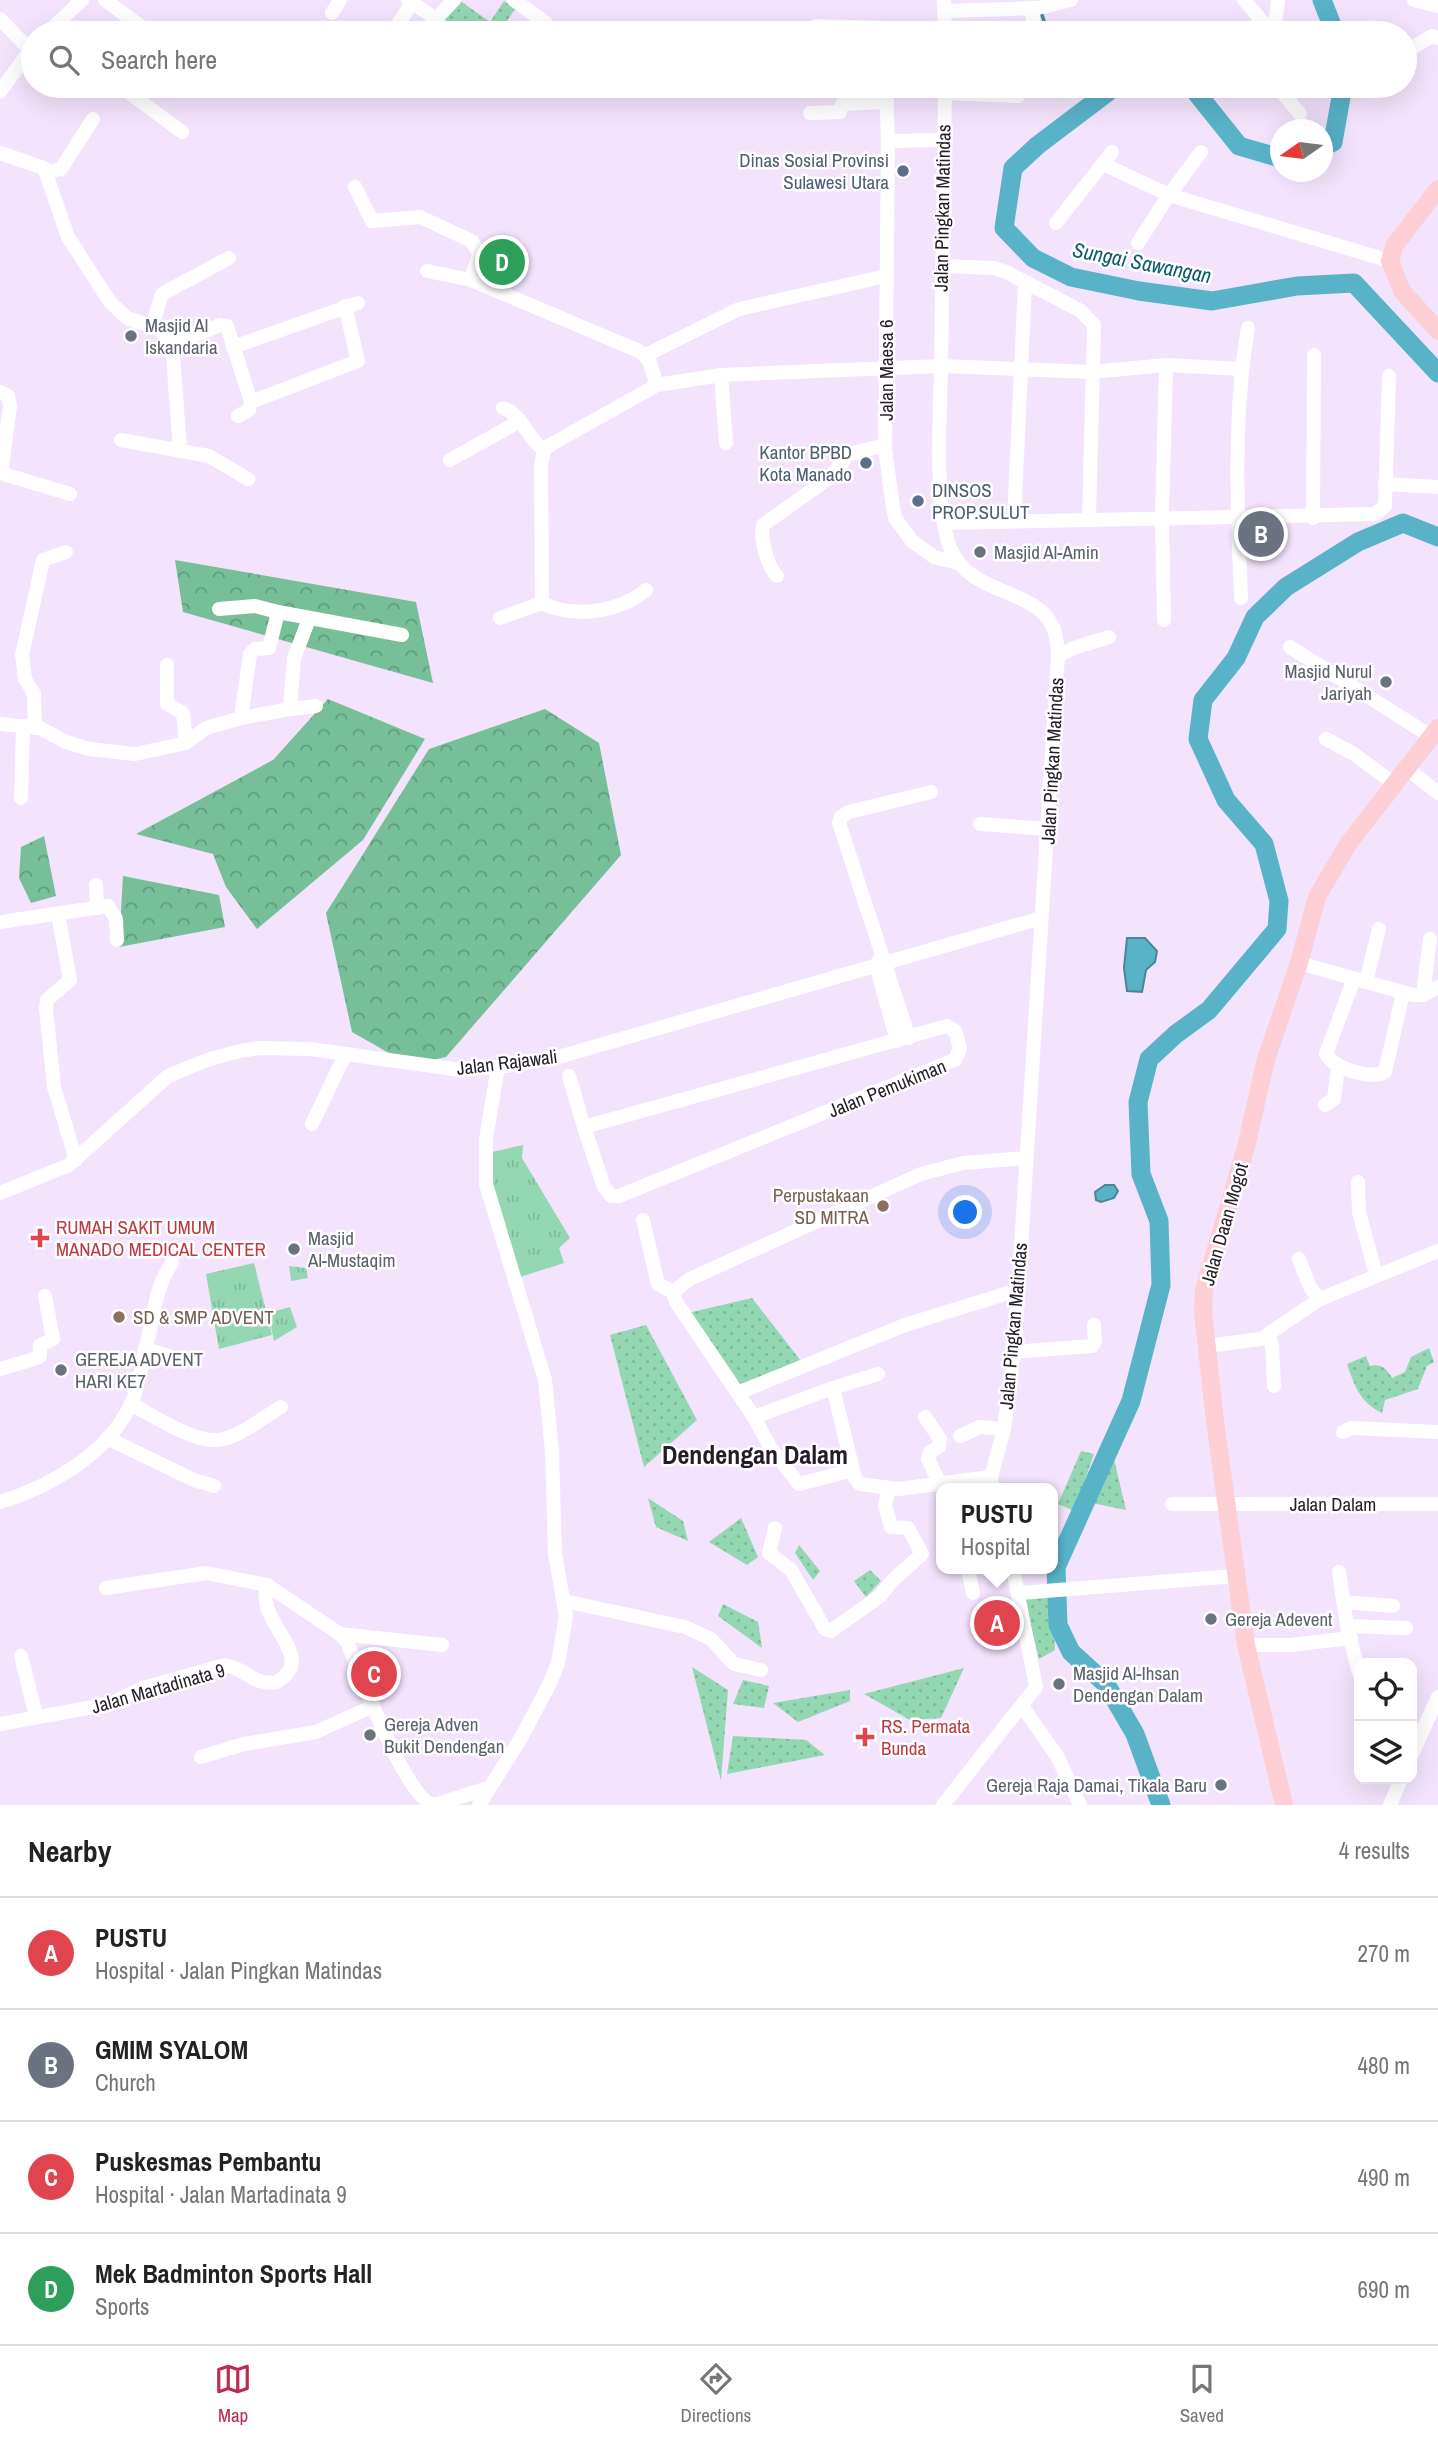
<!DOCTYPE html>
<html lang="en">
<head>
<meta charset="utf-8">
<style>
	:root { --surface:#fff; --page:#f6f6f6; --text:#222; --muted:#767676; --line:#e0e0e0; --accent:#bd2c50 }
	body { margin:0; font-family:"Archivo Narrow",sans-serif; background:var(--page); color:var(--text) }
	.controls { position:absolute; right:21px; bottom:21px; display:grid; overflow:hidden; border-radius:14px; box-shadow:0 7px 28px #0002 }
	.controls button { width:63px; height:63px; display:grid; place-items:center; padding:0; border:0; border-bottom:2px solid var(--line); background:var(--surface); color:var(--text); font:35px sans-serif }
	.compass { position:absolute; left:1270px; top:119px; width:63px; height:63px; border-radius:50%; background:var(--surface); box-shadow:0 7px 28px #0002; rotate:256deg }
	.you { position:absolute; left:966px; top:1213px; width:24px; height:24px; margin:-18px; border:5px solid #fff; border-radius:50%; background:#1a73e8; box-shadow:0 0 0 10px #1a73e833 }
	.badge { display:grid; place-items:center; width:46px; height:46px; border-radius:50%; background:var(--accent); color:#fff; font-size:23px; font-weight:700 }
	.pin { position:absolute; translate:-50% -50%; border:4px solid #fff; box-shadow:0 2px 7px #0006 }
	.popup { position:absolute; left:936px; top:1483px; width:122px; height:91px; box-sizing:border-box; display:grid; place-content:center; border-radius:14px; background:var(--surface); filter:drop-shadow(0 2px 5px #0005); font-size:23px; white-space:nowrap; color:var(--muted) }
	.popup b { font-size:26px; color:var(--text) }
	.popup::after { content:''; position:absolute; left:50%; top:100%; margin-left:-14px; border:14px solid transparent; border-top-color:var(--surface) }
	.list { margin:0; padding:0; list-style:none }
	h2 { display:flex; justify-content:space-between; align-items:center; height:91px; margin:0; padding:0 28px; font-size:30px }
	h2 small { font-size:23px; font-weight:400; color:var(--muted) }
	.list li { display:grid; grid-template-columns:46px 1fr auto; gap:21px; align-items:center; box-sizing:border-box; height:112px; padding:0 28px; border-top:2px solid var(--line) }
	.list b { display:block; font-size:26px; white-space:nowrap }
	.list p { margin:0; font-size:23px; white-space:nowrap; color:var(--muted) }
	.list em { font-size:23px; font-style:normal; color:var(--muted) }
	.icon { flex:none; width:38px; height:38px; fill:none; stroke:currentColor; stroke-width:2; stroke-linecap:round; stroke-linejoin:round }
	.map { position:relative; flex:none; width:1438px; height:1805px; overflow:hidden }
	.search { position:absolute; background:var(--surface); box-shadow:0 7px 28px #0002; left:21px; right:21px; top:21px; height:77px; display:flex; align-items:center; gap:18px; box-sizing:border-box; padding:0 24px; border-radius:38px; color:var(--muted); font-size:26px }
	.sheet { height:539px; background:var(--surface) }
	nav { display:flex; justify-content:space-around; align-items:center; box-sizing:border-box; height:98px; border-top:2px solid var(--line); background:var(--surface); font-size:19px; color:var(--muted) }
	nav a { display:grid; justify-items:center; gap:4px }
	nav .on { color:var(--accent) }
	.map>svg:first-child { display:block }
	.grass { fill:url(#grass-dots) }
	.forest { fill:url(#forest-crowns) }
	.park { fill:url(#park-tufts) }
	.water { fill:#58b3c9; stroke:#488699; stroke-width:2 }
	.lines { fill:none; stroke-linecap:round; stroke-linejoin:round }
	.stream { stroke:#488699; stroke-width:3.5 }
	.river { stroke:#58b3c9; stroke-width:19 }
	.minor { stroke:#fff; stroke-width:14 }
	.major { stroke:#fdced3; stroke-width:18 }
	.service-dot { fill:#5c6f8a; stroke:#fff; stroke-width:2.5 }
	.worship-dot { fill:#6b7280; stroke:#fff; stroke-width:2.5 }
	.education-dot { fill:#8d6e63; stroke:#fff; stroke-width:2.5 }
	.health-dot { fill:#e0444e; stroke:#fff; stroke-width:2.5 }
	.labels { text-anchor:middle; stroke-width:5; stroke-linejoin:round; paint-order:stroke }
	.service-label { font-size:19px; fill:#4e5e75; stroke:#fff; text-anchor:end }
	.street-label { font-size:19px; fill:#241d28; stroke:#fff }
	.worship-label { font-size:19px; fill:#5b616d; stroke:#fff; text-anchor:start }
	.education-label { font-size:19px; fill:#785e54; stroke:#fff; text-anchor:end }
	.health-label { font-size:19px; fill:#be3a42; stroke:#fff; text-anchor:start }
	.water-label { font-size:21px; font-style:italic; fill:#0a5a6a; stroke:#fff }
	.district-label { font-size:26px; font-weight:bold; fill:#241d28; stroke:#fff }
</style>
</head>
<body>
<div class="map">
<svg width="1438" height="1805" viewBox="0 0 1438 1805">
	<defs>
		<pattern id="grass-dots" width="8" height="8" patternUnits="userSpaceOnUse" patternTransform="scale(1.75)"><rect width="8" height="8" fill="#93d8b2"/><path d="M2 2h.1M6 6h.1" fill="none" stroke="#7fb999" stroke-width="1.8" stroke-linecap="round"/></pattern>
		<pattern id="forest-crowns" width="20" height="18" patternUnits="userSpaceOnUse" patternTransform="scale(1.75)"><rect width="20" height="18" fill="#77bf99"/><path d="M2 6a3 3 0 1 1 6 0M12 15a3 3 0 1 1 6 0" fill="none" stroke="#619b7d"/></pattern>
		<pattern id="park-tufts" width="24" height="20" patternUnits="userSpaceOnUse" patternTransform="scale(1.75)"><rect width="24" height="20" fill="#93d8b2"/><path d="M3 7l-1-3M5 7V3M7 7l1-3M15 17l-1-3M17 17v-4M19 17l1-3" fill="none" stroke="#7fb999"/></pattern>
	</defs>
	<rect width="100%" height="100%" fill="#f3e3fc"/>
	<g class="grass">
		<path d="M459 0 490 22 504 1 515 9 499 33H459L444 19Z"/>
		<path d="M752 1298 801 1361 740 1387 688 1313Z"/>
		<path d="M646 1325 697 1420 644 1467 610 1335Z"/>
		<path d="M1429 1348 1434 1362 1427 1366 1418 1389 1385 1400 1382 1413C1360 1402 1355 1387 1347 1364L1366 1356 1370 1366C1381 1363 1387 1369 1392 1378L1405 1372 1411 1357Z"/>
		<path d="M1081 1451 1094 1454 1074 1511 1058 1504Z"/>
		<path d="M1113 1455 1126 1510 1092 1503Z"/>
		<path d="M648 1498 683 1521 688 1541 656 1527Z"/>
		<path d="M741 1518 758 1557 747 1565 709 1542Z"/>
		<path d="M799 1545 820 1571 813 1580 795 1553Z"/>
		<path d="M870 1570 881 1581 866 1597 854 1581Z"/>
		<path d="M1052 1595 1055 1650 1039 1659 1024 1597Z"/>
		<path d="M723 1604 758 1622 762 1648 718 1616Z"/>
		<path d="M692 1667 728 1690 721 1781Z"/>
		<path d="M964 1668 941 1718 910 1720 864 1694Z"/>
		<path d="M743 1680 769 1686 764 1708 733 1704Z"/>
		<path d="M850 1690V1701L798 1722 773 1703Z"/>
		<path d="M733 1736 806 1740 825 1755 727 1774Z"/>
	</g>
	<g class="forest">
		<path d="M175 560 416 602 433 683 183 612Z"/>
		<path d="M328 699 425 739 363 840 257 929 226 887 213 854 136 834 273 760Z"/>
		<path d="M545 709 599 743 621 855 446 1057 410 1065 352 1032 326 913 429 749Z"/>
		<path d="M44 836 56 896 31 903 19 878 21 847Z"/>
		<path d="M123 876 219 895 225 927 119 947Z"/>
	</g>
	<g class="park">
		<path d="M523 1145 522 1158 570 1238 559 1248 564 1263 520 1277 500 1229 487 1153Z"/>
		<path d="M254 1263 272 1335 219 1349 206 1274Z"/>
		<path d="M289 1266 306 1268 308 1278 291 1281Z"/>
		<path d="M290 1307 297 1327 274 1341 268 1313Z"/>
	</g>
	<g class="water">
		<path d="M1127 938H1145L1157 951 1155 962 1146 970 1142 992 1127 991 1124 968Z"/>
		<path d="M1105 1185H1114L1118 1191 1114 1198 1101 1202 1096 1200 1095 1192Z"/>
	</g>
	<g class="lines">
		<path class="stream" d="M1041 12 1048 33"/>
		<g class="river">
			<path d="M1322 0 1335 33"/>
			<path d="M1116 86 1038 145 1013 168 1004 228 1033 258 1071 277 1139 291 1212 301 1297 286 1354 283 1438 373"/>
			<path d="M1191 86 1239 146 1280 158"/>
			<path d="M1322 147 1333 142 1343 86"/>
			<path d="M1161 1805 1135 1734 1106 1684 1071 1652 1058 1625 1056 1567 1131 1401 1161 1285 1159 1221 1141 1174 1138 1102 1149 1059 1176 1034 1209 1010 1277 929 1279 901 1264 844 1226 800 1198 739 1203 700 1236 658 1255 617 1286 587 1358 542 1403 523 1438 537"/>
		</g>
		<g class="minor">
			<path d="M105 0 150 33"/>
			<path d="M408 0 436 19 454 0"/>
			<path d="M514 0 546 23"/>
			<path d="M944 0 945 33"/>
			<path d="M1244 0 1272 33"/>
			<path d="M1414 0 1438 6"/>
			<path d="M1032 8 1034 33"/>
			<path d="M946 11 1038 8 1071 0"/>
			<path d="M332 13 340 0"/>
			<path d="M0 19 30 50"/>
			<path d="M816 26 885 28V33"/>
			<path d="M47 33 82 0"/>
			<path d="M392 33 412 3"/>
			<path d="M1274 33 1278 0"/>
			<path d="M1405 52 1432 36 1438 38"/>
			<path d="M120 86 182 132"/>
			<path d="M886 86 888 141"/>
			<path d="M945 86C943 180 943 273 941 367 940 413 934 507 950 547 970 597 1031 586 1052 625 1057 634 1057 646 1058 656L1015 1343 1004 1429 991 1477 992 1488"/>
			<path d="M1277 86 1300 114"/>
			<path d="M0 92 33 46"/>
			<path d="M945 93 1018 96"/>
			<path d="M810 113 840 112 842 104 887 102"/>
			<path d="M944 140 888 141 885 449 892 500 895 518 912 541 934 557 958 563"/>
			<path d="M1201 152 1169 195 1390 261"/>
			<path d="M0 153 44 168 68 237 110 302 127 318 157 328 167 336 173 355 180 450"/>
			<path d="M1103 164 1169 195 1138 243"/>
			<path d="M47 172 61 169 93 119"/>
			<path d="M355 187 372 221 420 217 472 241 479 254 471 280"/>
			<path d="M1056 223 1112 152"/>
			<path d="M943 266 994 268 1006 272 1081 311 1094 325 1089 518"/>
			<path d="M427 271 471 280 639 351 649 360 657 385"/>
			<path d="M152 326 162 294 229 258"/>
			<path d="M170 345 220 325 227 326 251 402 249 410 238 416"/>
			<path d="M233 347 358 303"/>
			<path d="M646 355 739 309 886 276"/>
			<path d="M721 375 726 443"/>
			<path d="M0 392 8 396 10 406 1 473"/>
			<path d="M251 402 358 361 345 306"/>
			<path d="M503 408C523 415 527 439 544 450"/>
			<path d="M121 440 209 456 248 479"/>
			<path d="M450 460 520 421"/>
			<path d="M0 473 70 494"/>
			<path d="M1385 484 1438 487"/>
			<path d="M1313 518 1314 355"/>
			<path d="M1014 521 1025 283"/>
			<path d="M944 523 1375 514 1385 506 1389 376"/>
			<path d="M777 576C767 565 760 540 763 525L829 478 849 454 885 445"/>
			<path d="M646 590C619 612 574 619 542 603L541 466 544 450 550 445 657 385 721 375 941 366 1092 372 1166 365 1241 369"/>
			<path d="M1241 598C1237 509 1233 416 1248 328"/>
			<path d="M219 609 255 606 278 612"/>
			<path d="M500 618 542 603"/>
			<path d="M1164 620 1162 517 1166 365"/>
			<path d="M1290 647 1432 737"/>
			<path d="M1058 656 1074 648 1109 637"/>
			<path d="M167 665V704L183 713 186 743"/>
			<path d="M290 709 316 706"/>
			<path d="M241 718 290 709 294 658 309 619"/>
			<path d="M0 724 40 728 66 742 89 749 135 754 186 743 206 728 241 718 250 654 255 649 269 648 278 612 402 635"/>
			<path d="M35 728 34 694 25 679 22 655 43 560 66 552"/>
			<path d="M1326 739 1354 754 1393 783"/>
			<path d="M1406 768 1438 793"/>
			<path d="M21 798 23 726"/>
			<path d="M980 824 1048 829"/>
			<path d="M96 885 97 908"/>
			<path d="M58 914 70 980 47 1000 46 1009 54 1087 76 1160"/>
			<path d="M0 922 108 906 116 919 117 940"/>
			<path d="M880 959 876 965 897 1041"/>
			<path d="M1299 963 1413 995H1423L1438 987"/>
			<path d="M1354 979 1326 1054C1334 1068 1370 1080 1385 1072L1403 993"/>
			<path d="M1366 982 1379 929"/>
			<path d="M1423 995 1430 939"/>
			<path d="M947 1026 955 1031 960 1048 955 1060 947 1063 619 1196H611L604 1187 584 1127Z"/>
			<path d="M909 1038 839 823 841 817 849 812 931 792"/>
			<path d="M569 1076 584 1127"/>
			<path d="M1325 1105 1334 1099 1338 1067"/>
			<path d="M312 1124 345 1055"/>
			<path d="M1358 1182 1359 1212 1376 1275"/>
			<path d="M0 1193 69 1165 168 1076 207 1060 240 1051 260 1048 310 1049 461 1070 514 1065 562 1056 1041 918"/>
			<path d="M643 1220 658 1284 673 1292"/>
			<path d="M1299 1259 1311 1289 1320 1299"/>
			<path d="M1268 1335 1272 1345 1274 1386"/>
			<path d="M1207 1346 1261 1339 1320 1299 1438 1251"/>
			<path d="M145 1349 169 1356"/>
			<path d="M1014 1352 1092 1346 1095 1342 1094 1325"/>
			<path d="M0 1369 37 1358 40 1356V1345L53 1339 45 1296"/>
			<path d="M833 1388 878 1374"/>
			<path d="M740 1392 905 1325 1018 1290"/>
			<path d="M131 1404C153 1416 193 1442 218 1440 239 1438 263 1417 281 1407"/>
			<path d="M754 1417 770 1447 799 1484 853 1470"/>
			<path d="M925 1417 940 1439 939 1447 930 1452 928 1459 942 1488"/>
			<path d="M1343 1432 1351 1428 1438 1432"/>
			<path d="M960 1436 980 1427 1004 1429"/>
			<path d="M107 1438 194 1480 214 1486"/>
			<path d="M991 1477 898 1489 860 1484 855 1478 833 1388 754 1417 676 1302 673 1292 690 1279 921 1174 963 1163 1026 1158"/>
			<path d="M0 1502C50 1487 107 1454 130 1406 140 1384 143 1357 149 1334 154 1310 157 1284 172 1263"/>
			<path d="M1172 1504H1438"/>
			<path d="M775 1528 769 1553 791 1570 825 1629 831 1631 880 1596 892 1581 922 1554 908 1528 891 1527 885 1505 889 1488"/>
			<path d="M968 1569 973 1593"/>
			<path d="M1339 1572 1347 1626 1359 1673"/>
			<path d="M106 1588 206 1573 267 1585"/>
			<path d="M1020 1593 1236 1576"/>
			<path d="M564 1601 685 1627 711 1639 734 1664 761 1670"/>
			<path d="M1343 1602 1393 1606"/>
			<path d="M1347 1626 1406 1628"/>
			<path d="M340 1634 442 1645"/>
			<path d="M1246 1645H1290L1351 1638"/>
			<path d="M21 1656 36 1716"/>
			<path d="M1022 1706 1057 1756 1080 1805"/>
			<path d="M0 1724 110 1704 143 1688 225 1665C245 1668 255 1687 277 1682 320 1656 254 1623 267 1585L340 1634 347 1642C359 1670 406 1802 435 1805L488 1788"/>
			<path d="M1412 1754 1438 1697"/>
			<path d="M201 1757 244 1744 316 1732 373 1706"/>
			<path d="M479 1805 521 1738 549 1685 558 1663 566 1616 555 1554 552 1451 545 1380 486 1184V1139L498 1067"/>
			<path d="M943 1805 1036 1687 1013 1569"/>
			<path d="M1390 1805 1401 1779"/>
		</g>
		<g class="major">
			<path d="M1438 189 1394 246 1390 261 1402 291 1438 331"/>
			<path d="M1284 1805 1246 1645 1215 1421 1203 1312 1204 1290 1246 1147 1266 1059 1299 963 1317 897 1348 844 1438 728"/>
		</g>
	</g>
	<g class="service-dot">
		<circle cx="903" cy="171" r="7"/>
		<circle cx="866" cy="463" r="7"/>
		<circle cx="918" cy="501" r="7"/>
	</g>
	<g class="worship-dot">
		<circle cx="131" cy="336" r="7"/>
		<circle cx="980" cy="552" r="7"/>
		<circle cx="1386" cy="682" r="7"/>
		<circle cx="294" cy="1249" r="7"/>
		<circle cx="61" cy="1370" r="7"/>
		<circle cx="1211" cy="1619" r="7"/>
		<circle cx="1059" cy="1684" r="7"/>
		<circle cx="370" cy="1735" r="7"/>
		<circle cx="1221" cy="1785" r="7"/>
	</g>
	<g class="education-dot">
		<circle cx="883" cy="1206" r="7"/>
		<circle cx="119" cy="1317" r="7"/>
	</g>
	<g class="health-dot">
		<path d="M36.5 1227.5h7v7h7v7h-7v7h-7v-7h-7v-7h7z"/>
		<path d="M861.5 1726.5h7v7h7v7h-7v7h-7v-7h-7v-7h7z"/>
	</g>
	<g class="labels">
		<g class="service-label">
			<text x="889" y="167">Dinas Sosial Provinsi<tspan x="889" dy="22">Sulawesi Utara</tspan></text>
			<text x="852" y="459">Kantor BPBD<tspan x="852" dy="22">Kota Manado</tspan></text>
			<text x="932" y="497" text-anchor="start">DINSOS<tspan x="932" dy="22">PROP.SULUT</tspan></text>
		</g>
		<g class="street-label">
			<text transform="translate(942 208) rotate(-89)" y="7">Jalan Pingkan Matindas</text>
			<text transform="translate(886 370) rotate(-90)" y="7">Jalan Maesa 6</text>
			<text transform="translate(1052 761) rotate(-87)" y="7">Jalan Pingkan Matindas</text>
			<text transform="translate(507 1062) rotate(-7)" y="7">Jalan Rajawali</text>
			<text transform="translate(887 1088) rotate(-22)" y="7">Jalan Pemukiman</text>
			<text transform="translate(1224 1224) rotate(-74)" y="7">Jalan Daan Mogot</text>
			<text transform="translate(1013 1326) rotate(-85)" y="7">Jalan Pingkan Matindas</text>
			<text x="1333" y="1511">Jalan Dalam</text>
			<text transform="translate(158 1688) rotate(-16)" y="7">Jalan Martadinata 9</text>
		</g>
		<g class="worship-label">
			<text x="145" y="332">Masjid Al<tspan x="145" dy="22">Iskandaria</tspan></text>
			<text x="994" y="559">Masjid Al-Amin</text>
			<text x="1372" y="678" text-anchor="end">Masjid Nurul<tspan x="1372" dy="22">Jariyah</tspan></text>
			<text x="308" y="1245">Masjid<tspan x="308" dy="22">Al-Mustaqim</tspan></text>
			<text x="75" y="1366">GEREJA ADVENT<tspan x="75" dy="22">HARI KE7</tspan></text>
			<text x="1225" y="1626">Gereja Adevent</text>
			<text x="1073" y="1680">Masjid Al-Ihsan<tspan x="1073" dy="22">Dendengan Dalam</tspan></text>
			<text x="384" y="1731">Gereja Adven<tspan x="384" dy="22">Bukit Dendengan</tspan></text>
			<text x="1207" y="1792" text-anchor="end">Gereja Raja Damai, Tikala Baru</text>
		</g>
		<g class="education-label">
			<text x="869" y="1202">Perpustakaan<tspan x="869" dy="22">SD MITRA</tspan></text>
			<text x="133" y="1324" text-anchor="start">SD &amp; SMP ADVENT</text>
		</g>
		<g class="health-label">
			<text x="56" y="1234">RUMAH SAKIT UMUM<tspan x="56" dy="22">MANADO MEDICAL CENTER</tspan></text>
			<text x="881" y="1733">RS. Permata<tspan x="881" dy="22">Bunda</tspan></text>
		</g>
		<g class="water-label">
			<text transform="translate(1142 263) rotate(11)" y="7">Sungai Sawangan</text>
		</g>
		<g class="district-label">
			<text x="755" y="1464">Dendengan Dalam</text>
		</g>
	</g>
</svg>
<div class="controls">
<button><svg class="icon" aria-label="locate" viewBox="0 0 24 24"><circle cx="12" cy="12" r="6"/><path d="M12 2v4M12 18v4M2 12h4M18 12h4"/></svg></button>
<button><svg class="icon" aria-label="layers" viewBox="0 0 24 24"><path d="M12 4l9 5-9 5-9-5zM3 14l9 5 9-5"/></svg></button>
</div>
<svg class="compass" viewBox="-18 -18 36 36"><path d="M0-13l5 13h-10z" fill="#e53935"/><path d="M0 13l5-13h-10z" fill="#767676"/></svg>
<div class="you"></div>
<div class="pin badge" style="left:997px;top:1623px;background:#e0444e">A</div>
<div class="popup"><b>PUSTU</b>Hospital</div>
<div class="pin badge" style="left:1261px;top:534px;background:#6b7280">B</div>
<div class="pin badge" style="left:374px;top:1674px;background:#e0444e">C</div>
<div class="pin badge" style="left:502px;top:262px;background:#2e9e5b">D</div>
<div class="search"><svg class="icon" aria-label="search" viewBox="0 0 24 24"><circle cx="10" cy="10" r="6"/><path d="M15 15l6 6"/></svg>Search here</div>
</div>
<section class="sheet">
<h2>Nearby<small>4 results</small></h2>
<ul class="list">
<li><span class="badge" style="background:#e0444e">A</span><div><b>PUSTU</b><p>Hospital · Jalan Pingkan Matindas</p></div><em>270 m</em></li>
<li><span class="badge" style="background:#6b7280">B</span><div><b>GMIM SYALOM</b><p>Church</p></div><em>480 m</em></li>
<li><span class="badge" style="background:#e0444e">C</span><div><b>Puskesmas Pembantu</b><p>Hospital · Jalan Martadinata 9</p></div><em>490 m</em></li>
<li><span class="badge" style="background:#2e9e5b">D</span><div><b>Mek Badminton Sports Hall</b><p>Sports</p></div><em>690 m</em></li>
</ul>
</section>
<nav>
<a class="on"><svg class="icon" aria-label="map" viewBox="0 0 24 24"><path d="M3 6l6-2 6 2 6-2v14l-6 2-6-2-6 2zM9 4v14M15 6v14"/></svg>Map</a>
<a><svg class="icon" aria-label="directions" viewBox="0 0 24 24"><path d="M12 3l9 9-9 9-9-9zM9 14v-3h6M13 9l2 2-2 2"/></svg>Directions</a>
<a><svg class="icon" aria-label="saved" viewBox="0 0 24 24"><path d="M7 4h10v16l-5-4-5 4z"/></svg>Saved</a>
</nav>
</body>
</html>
